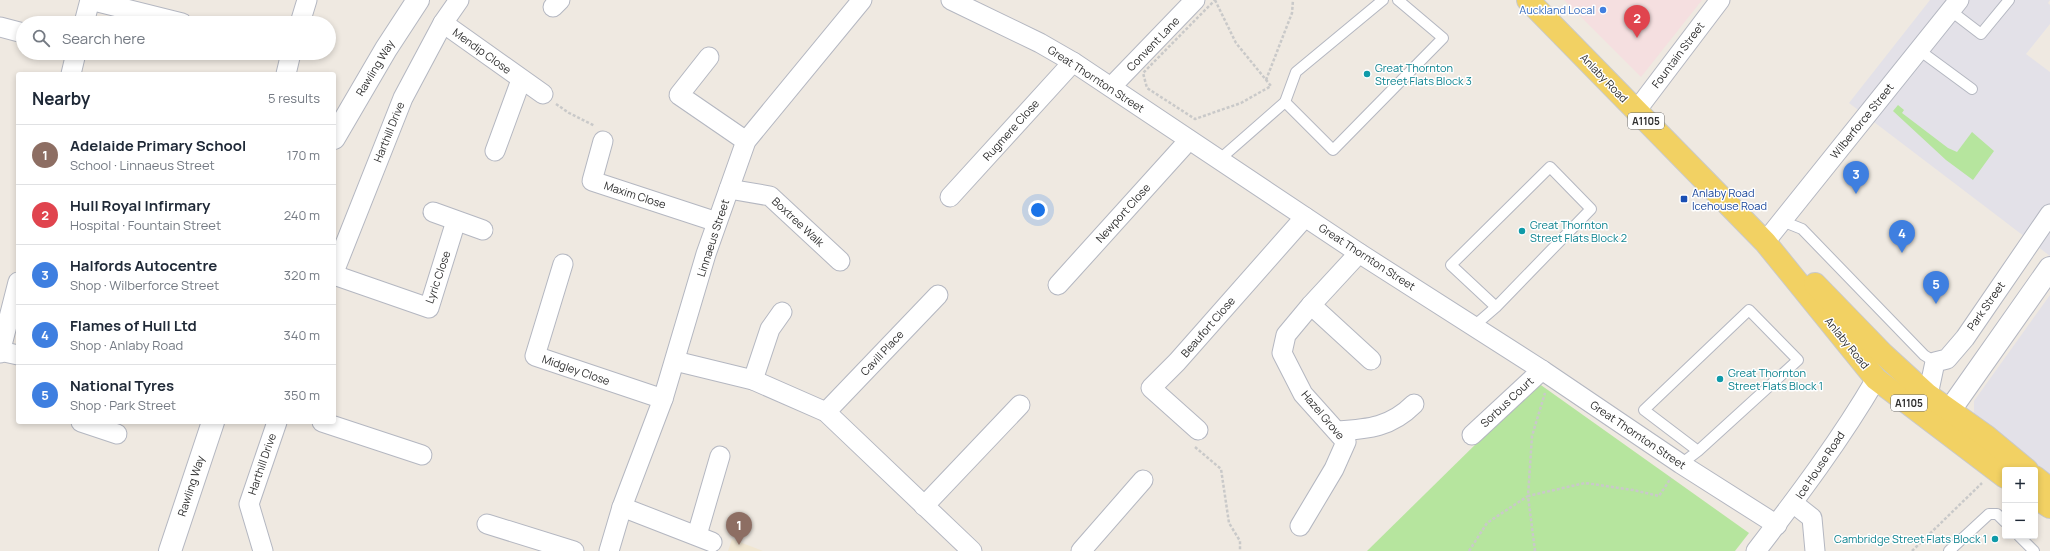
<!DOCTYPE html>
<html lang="en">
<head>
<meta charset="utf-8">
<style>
	:root { --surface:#fff; --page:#f2f2f3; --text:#1f2937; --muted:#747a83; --line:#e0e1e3; --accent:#0f766e }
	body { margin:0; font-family:Manrope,sans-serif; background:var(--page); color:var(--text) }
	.controls { position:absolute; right:12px; bottom:12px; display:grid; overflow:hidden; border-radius:4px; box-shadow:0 2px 6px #0003 }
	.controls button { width:36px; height:36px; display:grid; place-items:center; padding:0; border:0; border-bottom:1px solid var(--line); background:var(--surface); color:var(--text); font:20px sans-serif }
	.you { position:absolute; left:1038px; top:210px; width:14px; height:14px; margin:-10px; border:3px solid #fff; border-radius:50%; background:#1a73e8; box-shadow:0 0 0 6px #1a73e833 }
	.badge { display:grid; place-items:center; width:26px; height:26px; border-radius:50%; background:var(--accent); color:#fff; font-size:13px; font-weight:700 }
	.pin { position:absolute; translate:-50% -33px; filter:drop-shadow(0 1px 2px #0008) }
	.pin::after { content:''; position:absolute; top:21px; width:14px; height:12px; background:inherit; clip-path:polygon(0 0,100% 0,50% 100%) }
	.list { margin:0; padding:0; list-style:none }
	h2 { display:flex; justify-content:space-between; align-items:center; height:52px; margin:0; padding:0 16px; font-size:17px }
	h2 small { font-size:13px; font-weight:400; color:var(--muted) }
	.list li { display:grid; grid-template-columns:26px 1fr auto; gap:12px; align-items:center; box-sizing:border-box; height:60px; padding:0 16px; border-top:1px solid var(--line) }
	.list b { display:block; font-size:15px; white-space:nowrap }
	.list p { margin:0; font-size:13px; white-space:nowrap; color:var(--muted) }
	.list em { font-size:13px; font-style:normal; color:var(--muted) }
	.icon { flex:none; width:22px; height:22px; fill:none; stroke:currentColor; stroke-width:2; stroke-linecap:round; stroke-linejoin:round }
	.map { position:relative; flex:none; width:2050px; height:551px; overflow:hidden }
	.search { position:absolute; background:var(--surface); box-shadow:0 2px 6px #0003; left:16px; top:16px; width:320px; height:44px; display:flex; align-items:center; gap:10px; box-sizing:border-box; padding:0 14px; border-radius:22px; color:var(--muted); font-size:15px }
	.panel { position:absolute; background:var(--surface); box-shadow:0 2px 6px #0003; left:16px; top:72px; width:320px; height:352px; border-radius:4px }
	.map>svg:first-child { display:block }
	.industrial { fill:#e3e1e8 }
	.education { fill:#f0e6d1 }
	.medical { fill:#f5dfe0 }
	.green { fill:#b6e59e }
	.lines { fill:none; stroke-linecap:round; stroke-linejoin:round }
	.service-casing { stroke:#b4b7c1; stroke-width:12 }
	.minor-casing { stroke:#b4b7c1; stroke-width:21 }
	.tertiary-casing { stroke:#b4b7c1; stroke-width:24 }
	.primary-casing { stroke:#c9c9c9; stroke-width:24 }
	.path { stroke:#c9c9c9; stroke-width:2.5; stroke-dasharray:3 2; stroke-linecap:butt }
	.service { stroke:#fff; stroke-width:10 }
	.minor { stroke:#fff; stroke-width:19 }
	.tertiary { stroke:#fff; stroke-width:22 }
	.primary { stroke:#f2d163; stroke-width:22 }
	.shop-dot { fill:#3f7fe0; stroke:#fff; stroke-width:1.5 }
	.culture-dot { fill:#0f9aa8; stroke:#fff; stroke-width:1.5 }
	.transit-dot { fill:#1a4fb4; stroke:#fff; stroke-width:1.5 }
	.labels { text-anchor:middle; stroke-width:3; stroke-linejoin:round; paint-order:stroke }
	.shield { fill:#fff; stroke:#6d6d6d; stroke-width:1 }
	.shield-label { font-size:10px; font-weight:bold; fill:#2e2e2e }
	.shop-label { font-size:11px; fill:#366cbe; stroke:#fff; text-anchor:end }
	.street-label { font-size:11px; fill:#2e2e2e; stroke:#fff }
	.culture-label { font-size:11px; fill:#0d838f; stroke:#fff; text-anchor:start }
	.transit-label { font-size:11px; fill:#164399; stroke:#fff; text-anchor:start }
</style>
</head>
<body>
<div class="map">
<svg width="2050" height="551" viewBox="0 0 2050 551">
	<rect width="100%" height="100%" fill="#efe9e1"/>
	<g class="industrial">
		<path d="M1930 0H2050L2048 3 2050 5V24L2026 54 2050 72V256L1849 103Z"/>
		<path d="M2050 295V475L1974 419V401Z"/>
	</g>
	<path class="education" d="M732 539 763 551H728Z"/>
	<path class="medical" d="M1564 0H1702L1641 77Z"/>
	<g class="green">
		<path d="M1898 105 1904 110 1902 113 1948 148 1957 152 1972 132 1994 151 1973 180 1946 160 1893 111Z"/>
		<path d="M1538 383 1749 533 1735 551H1367Z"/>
	</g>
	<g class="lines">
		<g class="service-casing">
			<g id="service">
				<path d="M1951 11 1981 34 2009 0"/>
				<path d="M1919 50 1972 89"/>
				<path d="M1285 102 1333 150 1443 38 1398 0"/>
				<path d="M1220 159 1285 102 1296 72 1383 0"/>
				<path d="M1782 221 1802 229 1924 355 1935 362"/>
				<path d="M1474 326 1496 307 1591 209 1550 167 1451 265 1496 307"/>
				<path d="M1681 464 1698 451 1798 360 1749 310 1644 410 1698 451"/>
				<path d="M2019 536 2034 551"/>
				<path d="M1949 551 1989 514H1997L2005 522"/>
			</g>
		</g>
		<g class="minor-casing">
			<g id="minor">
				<path d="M90 0 182 23"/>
				<path d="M951 0 1040 43 1073 62 1359 253 1542 370 1681 464 1777 525"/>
				<path d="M553 7 560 0"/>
				<path d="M84 23 90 0"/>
				<path d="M300 23 307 0"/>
				<path d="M443 23 543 94"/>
				<path d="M0 27 23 33"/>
				<path d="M709 57 679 95 746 141"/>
				<path d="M71 74 76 53"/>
				<path d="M286 74 291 53"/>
				<path d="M1111 87 1195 0"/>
				<path d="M1636 111 1720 0"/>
				<path d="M603 141 592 181 717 222"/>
				<path d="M495 151 521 80"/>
				<path d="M729 189 770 196 840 261"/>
				<path d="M950 197 1073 62"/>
				<path d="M433 212 483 230"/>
				<path d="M1765 242 1959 0"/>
				<path d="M563 264 535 356 663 399"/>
				<path d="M334 272 403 98 443 23 459 0"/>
				<path d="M334 275 429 308 456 221"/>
				<path d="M1058 285 1189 140"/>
				<path d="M1311 305 1371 360"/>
				<path d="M0 351 18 355"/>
				<path d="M0 353 18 282"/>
				<path d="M675 361 753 380 826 412 972 551"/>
				<path d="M753 380 770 329 782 312"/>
				<path d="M1928 395 1935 362 1947 359 1965 338 2050 214"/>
				<path d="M826 412 938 295"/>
				<path d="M81 422 117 434"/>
				<path d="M322 422 422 455"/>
				<path d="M1198 430 1151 388 1177 362 1305 217"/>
				<path d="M1338 431C1369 429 1391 427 1414 404"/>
				<path d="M1472 435 1542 370"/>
				<path d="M1793 503 1812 518 1815 551"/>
				<path d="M924 506 1020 405"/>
				<path d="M622 507 712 542"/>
				<path d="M487 524 574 551"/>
				<path d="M1300 526 1334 469 1346 442 1303 394 1282 353 1286 335 1311 305 1359 253"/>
				<path d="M697 535 720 456"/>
				<path d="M263 551 249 504 277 422"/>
				<path d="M609 551 622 507 663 399 706 254 746 141 862 0"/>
				<path d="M1081 551 1143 480"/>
				<path d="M1756 551C1799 495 1841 439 1876 379"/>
			</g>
		</g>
		<g class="tertiary-casing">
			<g id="tertiary">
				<path d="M334 138 386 49 418 0"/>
				<path d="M1950 410 2050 268"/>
				<path d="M170 551 213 422"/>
			</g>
		</g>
		<g class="primary-casing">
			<g id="primary">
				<path d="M1528 0 1765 242 1876 379 2005 477"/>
				<path d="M1815 284 1882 353 1928 395 1986 436 2027 470"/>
				<path d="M2035 477 2050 489"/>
				<path d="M2035 497 2050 507"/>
			</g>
		</g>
		<g class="path">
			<path d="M1215 0 1236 43 1271 86 1241 103 1195 119 1147 88 1143 73Z"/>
			<path d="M1266 80 1292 13 1293 0"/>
			<path d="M556 104 569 113 595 126"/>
			<path d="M1195 447 1221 469 1229 523 1240 541V551"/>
			<path d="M1469 551 1487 523 1528 496 1532 436 1545 393"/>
			<path d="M1535 551 1528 496 1585 483 1633 490 1659 496 1671 478"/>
			<path d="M1912 551 1982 483"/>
		</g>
		<use href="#service" class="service"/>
		<use href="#minor" class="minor"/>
		<use href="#tertiary" class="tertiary"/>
		<use href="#primary" class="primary"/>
	</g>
	<circle class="shop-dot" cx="1603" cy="10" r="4"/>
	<g class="culture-dot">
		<circle cx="1367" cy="74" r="4"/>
		<circle cx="1522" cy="231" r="4"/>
		<circle cx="1720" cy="379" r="4"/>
		<circle cx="1995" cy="539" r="4"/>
	</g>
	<rect class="transit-dot" x="1680" y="195" width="8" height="8" rx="2"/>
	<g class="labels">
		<g class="shield">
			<rect x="1628" y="113" width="36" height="16" rx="3"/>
			<rect x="1891" y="395" width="36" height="16" rx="3"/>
		</g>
		<g class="shield-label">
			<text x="1646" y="125">A1105</text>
			<text x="1909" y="407">A1105</text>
		</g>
		<g class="shop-label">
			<text x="1595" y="14">Auckland Local</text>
		</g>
		<g class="street-label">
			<text transform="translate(1153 44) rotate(-46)" y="4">Convent Lane</text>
			<text transform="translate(482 51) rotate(36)" y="4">Mendip Close</text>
			<text transform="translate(1678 55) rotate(-53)" y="4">Fountain Street</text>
			<text transform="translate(375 68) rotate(-59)" y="4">Rawling Way</text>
			<text transform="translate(1604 78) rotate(46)" y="4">Anlaby Road</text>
			<text transform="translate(1096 79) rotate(33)" y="4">Great Thornton Street</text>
			<text transform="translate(1862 121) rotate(-51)" y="4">Wilberforce Street</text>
			<text transform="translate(1011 130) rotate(-48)" y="4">Rugmere Close</text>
			<text transform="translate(389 132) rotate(-68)" y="4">Harthill Drive</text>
			<text transform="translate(635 195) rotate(18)" y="4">Maxim Close</text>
			<text transform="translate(1123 213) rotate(-48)" y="4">Newport Close</text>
			<text transform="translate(798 222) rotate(43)" y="4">Boxtree Walk</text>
			<text transform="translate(713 238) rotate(-72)" y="4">Linnaeus Street</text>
			<text transform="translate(1367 257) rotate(33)" y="4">Great Thornton Street</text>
			<text transform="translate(438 277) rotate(-71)" y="4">Lyric Close</text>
			<text transform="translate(1986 306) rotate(-55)" y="4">Park Street</text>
			<text transform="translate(1208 327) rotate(-49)" y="4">Beaufort Close</text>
			<text transform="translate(1847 343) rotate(51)" y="4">Anlaby Road</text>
			<text transform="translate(882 353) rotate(-47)" y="4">Cavill Place</text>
			<text transform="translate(576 370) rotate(19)" y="4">Midgley Close</text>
			<text transform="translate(1507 402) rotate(-43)" y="4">Sorbus Court</text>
			<text transform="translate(1323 415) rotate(50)" y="4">Hazel Grove</text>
			<text transform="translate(1638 435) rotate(34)" y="4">Great Thornton Street</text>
			<text transform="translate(262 464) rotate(-71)" y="4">Harthill Drive</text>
			<text transform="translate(1820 465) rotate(-56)" y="4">Ice House Road</text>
			<text transform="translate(191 486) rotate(-72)" y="4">Rawling Way</text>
		</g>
		<g class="culture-label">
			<text x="1375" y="72">Great Thornton<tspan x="1375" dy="13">Street Flats Block 3</tspan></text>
			<text x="1530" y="229">Great Thornton<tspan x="1530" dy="13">Street Flats Block 2</tspan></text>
			<text x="1728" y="377">Great Thornton<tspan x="1728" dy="13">Street Flats Block 1</tspan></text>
			<text x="1987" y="543" text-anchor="end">Cambridge Street Flats Block 1</text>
		</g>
		<g class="transit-label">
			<text x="1692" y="197">Anlaby Road<tspan x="1692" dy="13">Icehouse Road</tspan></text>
		</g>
	</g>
</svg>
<div class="controls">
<button>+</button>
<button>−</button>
</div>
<div class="you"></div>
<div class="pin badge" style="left:739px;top:545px;background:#8d6e63">1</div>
<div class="pin badge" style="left:1637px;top:38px;background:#e0444e">2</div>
<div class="pin badge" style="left:1856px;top:194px;background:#3f7fe0">3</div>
<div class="pin badge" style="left:1902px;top:253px;background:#3f7fe0">4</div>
<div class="pin badge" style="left:1936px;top:304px;background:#3f7fe0">5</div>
<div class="search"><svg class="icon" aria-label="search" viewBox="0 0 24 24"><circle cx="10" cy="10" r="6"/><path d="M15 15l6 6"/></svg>Search here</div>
<section class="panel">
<h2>Nearby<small>5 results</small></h2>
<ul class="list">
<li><span class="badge" style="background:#8d6e63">1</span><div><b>Adelaide Primary School</b><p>School · Linnaeus Street</p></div><em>170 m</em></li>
<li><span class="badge" style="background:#e0444e">2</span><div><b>Hull Royal Infirmary</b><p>Hospital · Fountain Street</p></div><em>240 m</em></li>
<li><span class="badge" style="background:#3f7fe0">3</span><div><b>Halfords Autocentre</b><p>Shop · Wilberforce Street</p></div><em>320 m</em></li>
<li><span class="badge" style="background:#3f7fe0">4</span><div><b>Flames of Hull Ltd</b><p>Shop · Anlaby Road</p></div><em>340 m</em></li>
<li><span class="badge" style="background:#3f7fe0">5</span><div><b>National Tyres</b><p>Shop · Park Street</p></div><em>350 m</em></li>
</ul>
</section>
</div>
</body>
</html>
